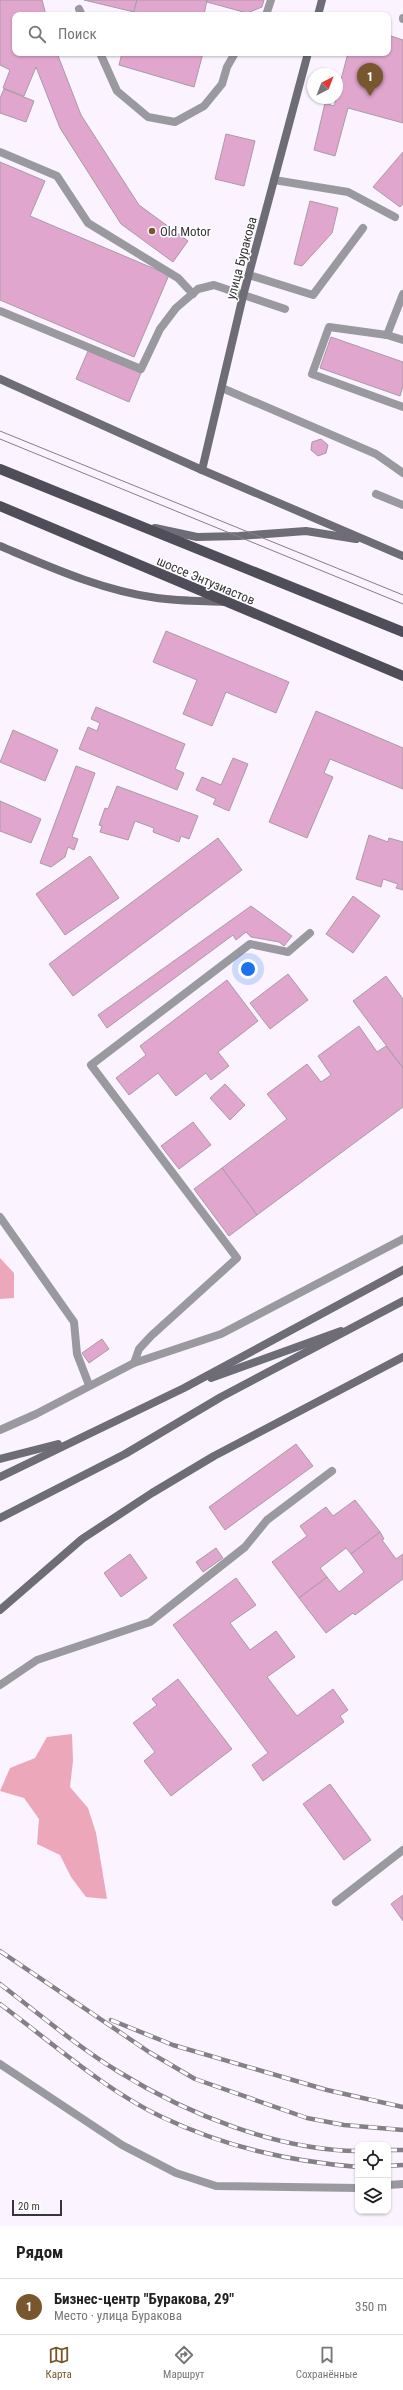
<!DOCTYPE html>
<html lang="ru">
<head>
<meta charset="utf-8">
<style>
	:root { --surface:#fff; --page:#f6f6f6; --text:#222; --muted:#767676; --line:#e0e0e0; --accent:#78562e }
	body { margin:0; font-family:"Roboto Condensed",sans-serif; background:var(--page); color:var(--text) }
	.controls { position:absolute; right:12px; bottom:12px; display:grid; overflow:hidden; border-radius:8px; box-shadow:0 1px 3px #0004 }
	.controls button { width:36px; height:36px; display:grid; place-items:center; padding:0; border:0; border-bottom:1px solid var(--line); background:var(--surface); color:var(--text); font:20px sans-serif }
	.compass { position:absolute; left:307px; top:68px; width:36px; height:36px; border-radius:50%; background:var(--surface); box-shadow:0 1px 3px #0004; rotate:42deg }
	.scale { position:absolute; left:12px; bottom:10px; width:50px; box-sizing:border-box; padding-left:4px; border:2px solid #39363b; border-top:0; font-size:11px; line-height:14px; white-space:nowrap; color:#39363b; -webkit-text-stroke:3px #fff; paint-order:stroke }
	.you { position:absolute; left:248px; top:969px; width:14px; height:14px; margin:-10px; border:3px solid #fff; border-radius:50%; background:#1a73e8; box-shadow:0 0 0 6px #1a73e833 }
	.badge { display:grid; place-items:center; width:26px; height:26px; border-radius:50%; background:var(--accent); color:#fff; font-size:13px; font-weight:700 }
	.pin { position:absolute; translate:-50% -33px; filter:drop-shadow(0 1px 2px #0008) }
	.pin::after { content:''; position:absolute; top:21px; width:14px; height:12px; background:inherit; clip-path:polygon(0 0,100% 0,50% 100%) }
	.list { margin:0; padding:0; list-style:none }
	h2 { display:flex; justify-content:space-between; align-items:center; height:52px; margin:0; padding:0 16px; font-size:17px }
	h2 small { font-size:13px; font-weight:400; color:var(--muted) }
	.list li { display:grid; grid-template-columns:26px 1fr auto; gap:12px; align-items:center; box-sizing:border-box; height:56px; padding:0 16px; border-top:1px solid var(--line) }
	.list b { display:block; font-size:15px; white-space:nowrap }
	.list p { margin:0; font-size:13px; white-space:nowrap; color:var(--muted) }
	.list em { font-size:13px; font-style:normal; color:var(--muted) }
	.icon { flex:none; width:22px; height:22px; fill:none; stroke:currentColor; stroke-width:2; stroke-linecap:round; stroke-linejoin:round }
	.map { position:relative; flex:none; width:403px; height:2226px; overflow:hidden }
	.search { position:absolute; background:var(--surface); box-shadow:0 1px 3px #0004; left:12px; right:12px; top:12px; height:44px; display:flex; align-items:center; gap:10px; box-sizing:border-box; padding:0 14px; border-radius:8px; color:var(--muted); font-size:15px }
	.sheet { height:108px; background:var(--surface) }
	nav { display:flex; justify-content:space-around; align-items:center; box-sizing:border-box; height:56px; border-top:1px solid var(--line); background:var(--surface); font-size:11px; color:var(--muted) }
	nav a { display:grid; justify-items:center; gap:2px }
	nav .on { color:var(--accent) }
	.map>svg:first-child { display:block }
	.forest { fill:#eda7ba }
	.building { fill:#e0a6ce; stroke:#a99ba5 }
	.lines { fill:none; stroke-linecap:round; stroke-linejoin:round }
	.lane { stroke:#9a999f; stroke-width:8 }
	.secondary { stroke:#6e6c76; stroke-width:8 }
	.primary { stroke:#4f4d59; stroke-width:10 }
	.tram { stroke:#858088; stroke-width:1 }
	.rail-casing { stroke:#858088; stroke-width:4.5 }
	.rail { stroke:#fff; stroke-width:3; stroke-dasharray:9; stroke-linecap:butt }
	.poi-dot { fill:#78562e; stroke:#fff; stroke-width:1.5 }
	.labels { text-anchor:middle; stroke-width:3; stroke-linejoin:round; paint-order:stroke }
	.poi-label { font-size:13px; fill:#39363b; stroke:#fff; text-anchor:start }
	.street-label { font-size:13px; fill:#39363b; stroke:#fff }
</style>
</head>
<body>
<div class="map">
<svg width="403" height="2226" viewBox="0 0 403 2226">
	<rect width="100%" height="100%" fill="#fbf3ff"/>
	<g class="forest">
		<path d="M0 1258 14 1273V1298L0 1299Z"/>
		<path d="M72 1734 73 1761 70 1787 88 1808 96 1833 107 1899 86 1897 71 1877 60 1855 37 1844 39 1819 24 1798 0 1791 10 1768 35 1758 47 1737Z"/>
	</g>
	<g class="building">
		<path d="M0 0H42L46 15H15V53H57L81 115 139 205 188 241 173 262 121 224 60 128 36 67 24 96 3 88 10 70 0 65Z"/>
		<path d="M84 0H137L134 12Z"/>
		<path d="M137 0H207L204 15H133Z"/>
		<path d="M207 0H264L262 7 247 13 207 2Z"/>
		<path d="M388 35 403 40V123L348 108 335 156 314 150 325 103 334 106 348 53H388Z"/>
		<path d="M122 53H203L194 87 119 65Z"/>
		<path d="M4 89 34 101 26 122 0 113V98Z"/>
		<path d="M226 134 255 141 244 186 215 179Z"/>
		<path d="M403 152V204L400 207 373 187Z"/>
		<path d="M0 162 45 181 30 216 169 275 134 357 0 300Z"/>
		<path d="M310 201 338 208 332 233 302 266 294 264Z"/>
		<path d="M331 337 403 362V386L400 396 320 368Z"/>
		<path d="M88 351 141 373 129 402 76 379Z"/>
		<path d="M321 439 328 445 326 453 318 456 311 450 312 442Z"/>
		<path d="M166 631 289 682 276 713 226 692 212 726 183 714 197 680 153 662Z"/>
		<path d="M96 707 185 744 175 769 184 773 177 790 79 749 88 727 97 731 100 723 91 719Z"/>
		<path d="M316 711 403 748V789L330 759 324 773 333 777 307 838 269 822Z"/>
		<path d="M13 730 58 750 45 781 0 762Z"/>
		<path d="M233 758 248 764 229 811 213 804 216 799 196 790 202 777 221 785Z"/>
		<path d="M76 766 95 773 72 837 78 839 74 850 68 847 65 857 51 867 40 863Z"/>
		<path d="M117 786 198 816 189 839 181 836 179 842 153 832 154 828 135 821 128 840 100 832 102 826 99 825 105 808 108 809Z"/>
		<path d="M0 801 41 819 31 843 0 831Z"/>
		<path d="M369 835 388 842 389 838 403 842V890L396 888 398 884 383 879 381 887 356 879Z"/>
		<path d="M218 838 242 870 73 996 49 964Z"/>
		<path d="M90 856 119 898 65 935 36 894Z"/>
		<path d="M353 896 380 916 353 953 326 934Z"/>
		<path d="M251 906 292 936 284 946 279 942 251 937 246 932 236 940 233 935 107 1028 98 1015Z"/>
		<path d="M288 974 308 1000 270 1029 250 1003Z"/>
		<path d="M386 976 403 999V1068L353 1001Z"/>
		<path d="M227 980 258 1021 218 1052 229 1066 211 1080 206 1073 176 1096 158 1073 129 1095 116 1078 146 1055 140 1046Z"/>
		<path d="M359 1026 377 1052 386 1046 403 1068V1107L257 1215 222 1168 287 1119 267 1094 307 1064 321 1082 331 1075 318 1056Z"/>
		<path d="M225 1084 245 1105 230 1120 210 1098Z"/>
		<path d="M193 1122 211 1145 179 1169 161 1146Z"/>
		<path d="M222 1168 257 1215 229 1236 194 1189Z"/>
		<path d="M102 1339 109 1349 89 1363 82 1353Z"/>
		<path d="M296 1444 313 1466 225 1530 209 1507Z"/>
		<path d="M355 1500 380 1532 351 1554 346 1548 320 1568 327 1577 299 1598 272 1562 307 1536 300 1526 326 1507 333 1516Z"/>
		<path d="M380 1532 384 1539 382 1540 396 1559 403 1554V1579L355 1615 353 1613 326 1633 299 1598 327 1577 339 1592 364 1572 351 1554Z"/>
		<path d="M216 1548 223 1558 203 1572 196 1562Z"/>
		<path d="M130 1554 147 1578 121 1597 104 1573Z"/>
		<path d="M236 1578 256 1605 230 1623 250 1650 276 1631 295 1657 267 1677 297 1716 333 1689 348 1710 340 1716 344 1722 263 1781 252 1765 268 1753 173 1625Z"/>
		<path d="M178 1679 232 1749 171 1796 144 1761 155 1752 133 1723 157 1705 152 1699Z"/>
		<path d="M330 1784 371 1840 344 1860 303 1804Z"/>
		<path d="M403 1895V1921L391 1904Z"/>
	</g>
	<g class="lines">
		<g class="lane">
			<path d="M79 9 82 15"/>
			<path d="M266 15 271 0"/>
			<path d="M403 18V19"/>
			<path d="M100 53 117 91 148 117 175 122 204 106 222 84 227 67 235 53"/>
			<path d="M0 152 57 176 88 223 178 278 193 294"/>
			<path d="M274 180 348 192 395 217"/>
			<path d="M249 275 313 295 363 228"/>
			<path d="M403 294 387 335 403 340"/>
			<path d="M0 311 141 369 160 329 176 308 198 289 214 285 285 309"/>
			<path d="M387 335 329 327 312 374 403 407"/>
			<path d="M222 388 376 454 403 473"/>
			<path d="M376 494 403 505"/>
			<path d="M0 1217 74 1322 77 1354 89 1385"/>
			<path d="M134 1363 139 1349 151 1336 237 1258 91 1065 250 944 288 952 310 933"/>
			<path d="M0 1430 36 1414 134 1363 221 1334 403 1239"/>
			<path d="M0 1685 37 1660 150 1622 245 1547 267 1520 332 1471"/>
			<path d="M336 1902 403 1850"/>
			<path d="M0 2064 122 2145 176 2173 216 2186 358 2188"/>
			<path d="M388 2185 403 2184"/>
		</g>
		<g class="secondary">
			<path d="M318 15 322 0"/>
			<path d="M0 379 202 470 403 556"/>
			<path d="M202 470 243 296 308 53"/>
			<path d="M155 528 197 537 239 536 306 531 356 539"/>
			<path d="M0 546C50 567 103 591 157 598 179 601 202 601 224 602"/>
			<path d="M211 1378 341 1331"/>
			<path d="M0 1459 58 1444"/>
			<path d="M0 1477 184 1388 403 1270"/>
			<path d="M0 1518 125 1454 221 1397 403 1301"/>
			<path d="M0 1610 82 1539 152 1493 214 1456 403 1357"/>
		</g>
		<g class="primary">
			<path d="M0 469 403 632"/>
			<path d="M0 506 403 676"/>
		</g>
		<g class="tram">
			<path d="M0 431 403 595"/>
			<path d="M0 439 403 604"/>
		</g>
		<g class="rail-casing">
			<g id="rail">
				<path d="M0 1951 149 2052 195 2079 307 2118 344 2125 403 2130"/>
				<path d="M0 1984C38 2013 79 2048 119 2072 187 2114 277 2150 358 2151"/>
				<path d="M0 2004C50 2041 106 2091 162 2117 225 2147 288 2161 358 2167"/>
				<path d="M111 2020 173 2045 327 2090 403 2107"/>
				<path d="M388 2150H403"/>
				<path d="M388 2166 403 2165"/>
			</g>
		</g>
		<use href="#rail" class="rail"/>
	</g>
	<circle class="poi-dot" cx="152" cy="231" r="4"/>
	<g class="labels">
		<g class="poi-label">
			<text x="160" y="236">Old Motor</text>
		</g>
		<g class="street-label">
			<text transform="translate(241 258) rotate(-75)" y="5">улица Буракова</text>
			<text transform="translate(206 580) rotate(23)" y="5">шоссе Энтузиастов</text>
		</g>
	</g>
</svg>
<div class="controls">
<button><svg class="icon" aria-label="locate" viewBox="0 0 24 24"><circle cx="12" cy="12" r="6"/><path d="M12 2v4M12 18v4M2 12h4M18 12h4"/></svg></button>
<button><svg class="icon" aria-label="layers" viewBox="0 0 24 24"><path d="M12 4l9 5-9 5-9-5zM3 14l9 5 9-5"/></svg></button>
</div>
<svg class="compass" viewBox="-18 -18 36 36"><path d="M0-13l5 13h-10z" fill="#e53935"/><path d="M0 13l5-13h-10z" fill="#767676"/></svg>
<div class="scale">20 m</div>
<div class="you"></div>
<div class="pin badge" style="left:370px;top:96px">1</div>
<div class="search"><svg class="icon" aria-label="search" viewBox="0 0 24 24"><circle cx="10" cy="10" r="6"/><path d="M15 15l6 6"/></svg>Поиск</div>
</div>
<section class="sheet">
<h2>Рядом<small></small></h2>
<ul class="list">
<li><span class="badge">1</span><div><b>Бизнес-центр &quot;Буракова, 29&quot;</b><p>Место · улица Буракова</p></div><em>350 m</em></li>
</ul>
</section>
<nav>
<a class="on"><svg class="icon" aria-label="map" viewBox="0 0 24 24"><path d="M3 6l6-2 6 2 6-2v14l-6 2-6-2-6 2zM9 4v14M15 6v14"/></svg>Карта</a>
<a><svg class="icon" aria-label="directions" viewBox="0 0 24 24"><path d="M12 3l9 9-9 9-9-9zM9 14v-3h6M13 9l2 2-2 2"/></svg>Маршрут</a>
<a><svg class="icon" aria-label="saved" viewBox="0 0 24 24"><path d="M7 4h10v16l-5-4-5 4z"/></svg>Сохранённые</a>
</nav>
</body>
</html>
